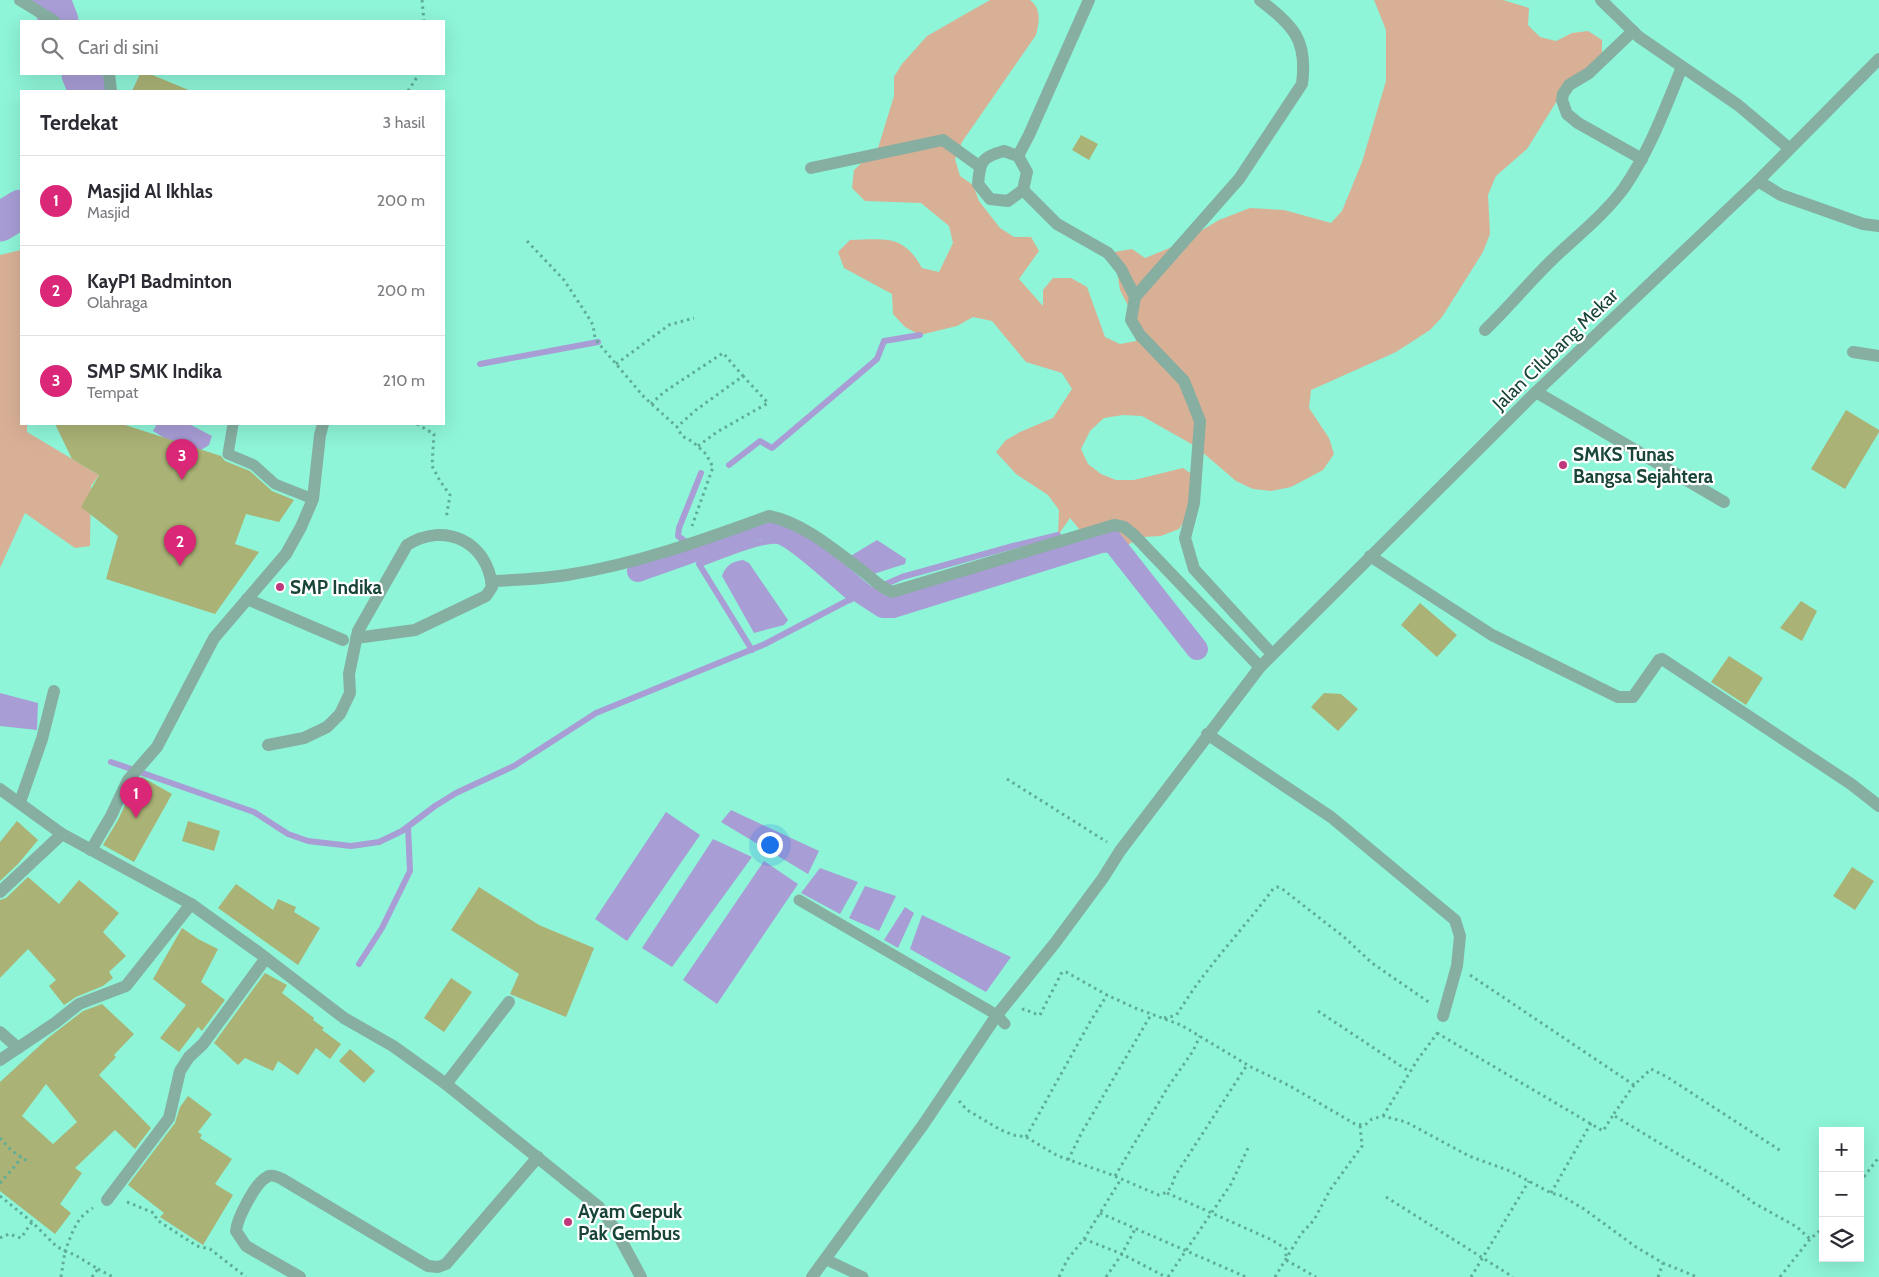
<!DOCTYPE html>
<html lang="id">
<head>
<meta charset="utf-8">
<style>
	:root { --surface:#fff; --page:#f2f2f3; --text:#2b2b33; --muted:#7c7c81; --line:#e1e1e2; --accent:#db2777 }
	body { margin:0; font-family:Cabin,sans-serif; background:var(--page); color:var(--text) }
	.controls { position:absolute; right:15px; bottom:15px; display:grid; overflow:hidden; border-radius:0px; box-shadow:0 5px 20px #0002 }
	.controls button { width:45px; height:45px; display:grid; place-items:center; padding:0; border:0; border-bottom:1px solid var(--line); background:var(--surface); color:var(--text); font:25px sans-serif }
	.you { position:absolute; left:769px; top:844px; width:18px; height:18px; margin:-12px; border:4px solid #fff; border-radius:50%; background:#1a73e8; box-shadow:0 0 0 8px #1a73e833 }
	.badge { display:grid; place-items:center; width:32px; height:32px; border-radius:50%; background:var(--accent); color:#fff; font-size:16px; font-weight:700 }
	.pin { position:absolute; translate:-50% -41px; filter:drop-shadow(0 1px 2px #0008) }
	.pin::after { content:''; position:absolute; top:26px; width:18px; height:15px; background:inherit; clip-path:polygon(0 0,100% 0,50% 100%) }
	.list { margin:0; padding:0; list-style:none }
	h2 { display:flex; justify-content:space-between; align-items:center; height:65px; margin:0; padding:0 20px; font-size:21px }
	h2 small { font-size:16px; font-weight:400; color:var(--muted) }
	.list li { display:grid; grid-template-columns:32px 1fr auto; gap:15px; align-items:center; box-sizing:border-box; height:90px; padding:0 20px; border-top:1px solid var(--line) }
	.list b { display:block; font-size:19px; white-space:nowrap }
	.list p { margin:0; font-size:16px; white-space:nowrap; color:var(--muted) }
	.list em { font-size:16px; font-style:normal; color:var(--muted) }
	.icon { flex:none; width:28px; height:28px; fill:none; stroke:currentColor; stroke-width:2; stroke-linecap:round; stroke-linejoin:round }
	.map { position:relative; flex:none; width:1879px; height:1277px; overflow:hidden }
	.search { position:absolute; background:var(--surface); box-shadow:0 5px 20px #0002; left:20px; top:20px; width:425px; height:55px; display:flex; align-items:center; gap:12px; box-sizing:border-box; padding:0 18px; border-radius:0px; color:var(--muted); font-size:19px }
	.panel { position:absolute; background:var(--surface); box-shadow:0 5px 20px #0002; left:20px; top:90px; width:425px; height:335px; border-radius:0px }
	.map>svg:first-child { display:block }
	.green { fill:#d8b096 }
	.water { fill:#a89dd5 }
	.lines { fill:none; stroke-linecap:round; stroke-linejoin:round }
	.stream { stroke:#a89dd5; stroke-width:6 }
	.canal { stroke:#a89dd5; stroke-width:22 }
	.river { stroke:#a89dd5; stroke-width:39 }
	.building { fill:#abb276; fill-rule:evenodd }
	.path { stroke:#5ead97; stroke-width:3; stroke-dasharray:2.5 4; stroke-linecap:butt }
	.service { stroke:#86aea1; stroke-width:11 }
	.minor { stroke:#86aea1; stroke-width:12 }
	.tertiary { stroke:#86aea1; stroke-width:12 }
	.poi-dot { fill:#be387b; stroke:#fff; stroke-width:2 }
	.labels { text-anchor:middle; stroke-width:4.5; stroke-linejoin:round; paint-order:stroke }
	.street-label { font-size:19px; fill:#194539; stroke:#fff }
	.poi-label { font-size:19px; font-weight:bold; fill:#194539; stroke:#fff; text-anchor:start }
</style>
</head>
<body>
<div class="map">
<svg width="1879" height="1277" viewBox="0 0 1879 1277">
	<rect width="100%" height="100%" fill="#8ef5d8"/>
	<g class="green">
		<path d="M990 0H1030C1042 9 1039 23 1036 35L962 142 955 159 960 176 973 185 979 201 1000 228 1014 237H1031L1039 251 1019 279 1043 306V290L1053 278H1071L1087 287 1105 337 1120 344 1136 341 1137 323 1120 290 1114 252 1132 249 1145 258 1177 245 1219 220 1250 208 1284 210 1331 223 1342 211 1362 162 1386 81V30L1374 0H1503L1529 8 1528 25 1540 37 1556 41 1572 33 1588 31 1602 40V59L1560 96 1527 149 1496 176 1488 195 1490 234 1483 252 1442 317 1430 330 1396 352 1311 390 1309 408 1329 438 1334 454 1323 470 1291 487 1271 491 1253 489 1236 481 1195 446 1142 416 1123 415 1104 418 1090 431 1081 449 1088 464 1101 474 1116 480H1134L1183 468 1196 477 1191 512 1179 529 1161 536 1143 537 1119 549 1112 541C1087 544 1085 535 1070 518L1058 535 1059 510 1048 495 1016 474 996 452 1006 440 1020 432 1053 418 1072 389 1062 373 1026 362 992 321 973 317 957 326 920 335 905 327 893 314 892 294 844 268 838 252 850 240C886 239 903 234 922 268L939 272 953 243 949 226 921 203 865 201 852 188 854 170 878 148 894 96V77L902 64 927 36Z"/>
		<path d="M21 250V424H27V432L99 475 91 486 90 546 75 548 25 513 0 568V255Z"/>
	</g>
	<g class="water">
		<path d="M157 424H189L212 436 209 445 193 455 153 431Z"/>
		<path d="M877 540 906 559 905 564 867 576 849 557Z"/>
		<path d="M743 560 749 563 788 620 784 625 754 633 722 576C726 565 731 562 743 560Z"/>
		<path d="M0 693 38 703 37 730 0 726Z"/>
		<path d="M731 810 819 851 808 874 721 822Z"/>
		<path d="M666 812 700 835 627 941 595 919Z"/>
		<path d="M713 839 752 857 672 967 642 948Z"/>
		<path d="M764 861 798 884 717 1004 683 980Z"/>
		<path d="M820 868 858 882 840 914 801 893Z"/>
		<path d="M865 886 896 896 879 931 849 918Z"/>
		<path d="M905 907 914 913 898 948 884 940Z"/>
		<path d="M922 915 1011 957 986 992 910 949Z"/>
	</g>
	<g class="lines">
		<g class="stream">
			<path d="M480 364 598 342"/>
			<path d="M729 465 760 441 772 448 877 359 884 341 920 335"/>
			<path d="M690 541 686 542 678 536 679 528 701 473"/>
			<path d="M752 650 699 564C717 558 762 538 778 541 791 544 838 588 851 599"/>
			<path d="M111 762 254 812 288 834 308 841 351 846 379 842 402 831 435 806 456 793 514 766 596 713 765 644 845 602 902 577 1013 546 1058 535"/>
			<path d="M359 964 382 928 410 871 408 827"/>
		</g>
		<path class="canal" d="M638 571 757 529 772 527 789 532 863 594 883 607H893L1101 542 1112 541 1197 649"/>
		<g class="river">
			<path d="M51 0 59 21"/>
			<path d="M81 74 88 91"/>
			<path d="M0 222 21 209"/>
		</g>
	</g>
	<g class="building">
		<path d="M140 74H150L191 91H132Z"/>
		<path d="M1081 135 1098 144 1089 160 1072 150Z"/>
		<path d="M1846 410 1879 430V432L1845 489 1811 469Z"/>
		<path d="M55 424H122L221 456 225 461 250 471 272 491 294 500 279 522 246 514 235 544 259 552 215 614 106 579 118 536 81 507 99 475 72 459Z"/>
		<path d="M1801 601 1817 611 1802 641 1780 628Z"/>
		<path d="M1420 603 1457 635 1437 657 1401 625Z"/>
		<path d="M1729 656 1763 678 1746 705 1711 682Z"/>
		<path d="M1324 693 1341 694 1358 709 1338 731 1311 707Z"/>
		<path d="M142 777 172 794 134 862 103 845 118 820 135 784Z"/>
		<path d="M17 821 38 840 18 864 0 881V842Z"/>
		<path d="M188 821 220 831 214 851 182 841Z"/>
		<path d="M1852 867 1874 881 1855 910 1833 896Z"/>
		<path d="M28 877 59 904 79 880 119 913 103 932 126 956 109 972 113 978 103 986 76 997 64 1005 49 986 56 980 28 949 0 978V900L6 898Z"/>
		<path d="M236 884 273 910 278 899 296 907 294 912 320 928 298 965 218 908Z"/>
		<path d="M479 887 539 925 594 948 566 1017 510 994 519 974 451 930Z"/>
		<path d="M182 928 198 939 218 949 201 982 225 1000 202 1031 198 1027 179 1052 160 1038 186 1005 153 979Z"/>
		<path d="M265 973 287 985 282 993 314 1018 313 1020 324 1028 322 1030 341 1044 330 1059 316 1048 298 1075 278 1061 273 1071 245 1058 238 1065 214 1043Z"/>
		<path d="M451 978 472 992 444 1032 424 1018Z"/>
		<path d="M102 1004 134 1034 114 1055 116 1057 99 1075 151 1128 135 1149 115 1130 75 1168 82 1173 60 1204 71 1213 55 1234 0 1191V1082L48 1038 83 1011ZM46 1084 77 1122 53 1144 22 1116Z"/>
		<path d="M350 1049 375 1071 364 1083 339 1061Z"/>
		<path d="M188 1096 212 1114 198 1132 202 1135 200 1138 232 1159 215 1184 233 1195 203 1245 160 1217 164 1213 128 1185 175 1123 180 1107Z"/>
	</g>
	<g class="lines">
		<g class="path">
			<path d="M422 0 424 21"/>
			<path d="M408 91 419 74"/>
			<path d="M527 241 564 280 587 315 593 325 595 338 600 345 644 397 677 427 682 436 693 442 706 454 713 467 692 526"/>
			<path d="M616 364 669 325 694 318"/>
			<path d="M651 404 664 392 723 353 743 376 696 410 677 427"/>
			<path d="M417 424 434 434 432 466 440 481 450 495 446 519"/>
			<path d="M698 446 717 432 768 403 743 376"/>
			<path d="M1007 779 1107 842"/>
			<path d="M1470 975 1634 1085 1651 1069 1667 1077 1781 1151"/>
			<path d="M1022 1010 1024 1009 1038 1015H1040L1062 972H1066L1107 995 1135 1008 1181 1025 1251 1067 1290 1086 1355 1124 1365 1125 1372 1119 1383 1116 1406 1122 1469 1156 1510 1171 1551 1193 1562 1196 1584 1209 1636 1247 1663 1263 1697 1277"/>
			<path d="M1318 1011 1410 1072"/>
			<path d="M1164 1018 1174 1016 1178 1013C1205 968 1242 931 1273 889L1277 887 1281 888 1344 937 1372 963 1430 1003"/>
			<path d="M1437 1033 1603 1131 1613 1115"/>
			<path d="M1634 1085 1613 1115 1731 1186 1754 1203 1797 1227 1810 1239"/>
			<path d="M959 1101 967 1110 1001 1130 1013 1135 1026 1137 1058 1156 1107 1173 1159 1195C1170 1192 1172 1186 1175 1176L1247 1065"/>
			<path d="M1383 1116 1418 1059 1439 1031"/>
			<path d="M1026 1137 1090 1022 1107 995"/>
			<path d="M0 1138 12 1151 30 1163"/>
			<path d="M1068 1160 1082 1132 1152 1013"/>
			<path d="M1115 1176 1168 1087 1193 1051 1200 1036"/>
			<path d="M1860 1182 1879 1157"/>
			<path d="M0 1183 16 1165 21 1157"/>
			<path d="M1167 1193 1272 1240 1286 1249V1260L1316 1277"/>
			<path d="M1551 1193 1591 1123"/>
			<path d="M0 1196 32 1222 56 1246 65 1251C72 1234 76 1217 93 1208"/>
			<path d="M1386 1197 1513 1277"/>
			<path d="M127 1202 154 1213 157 1220 197 1246 210 1249 246 1277"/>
			<path d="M1100 1213 1246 1277"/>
			<path d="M0 1238 9 1234 21 1238 32 1222"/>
			<path d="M1084 1239 1122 1254 1166 1277"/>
			<path d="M98 1269 113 1277"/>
			<path d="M61 1277 65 1251 75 1255 98 1269 92 1277"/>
			<path d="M1059 1277 1067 1260 1084 1239 1121 1179"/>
			<path d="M1106 1277 1122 1254 1135 1229"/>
			<path d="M1168 1277 1231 1184 1249 1146"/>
			<path d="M1275 1277 1301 1234 1314 1220 1330 1190 1362 1146 1360 1125"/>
			<path d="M1471 1277 1529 1181"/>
			<path d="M1658 1277 1663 1263"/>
			<path d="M1780 1277 1810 1239 1823 1228"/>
		</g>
		<g class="service">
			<path d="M233 424 228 454 254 465 275 484 313 499"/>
			<path d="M799 900 997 1015 1005 1024"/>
			<path d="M825 1259 863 1277"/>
		</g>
		<g class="minor">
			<path d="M20 0 54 21"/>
			<path d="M1601 0 1639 37 1738 105 1789 148"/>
			<path d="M1633 31 1589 73 1569 85 1563 94 1562 100 1567 114 1578 123 1642 159"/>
			<path d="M109 74 111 91"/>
			<path d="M1004 151 1018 156 1027 172 1023 190 1008 201 990 199 978 184C980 162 981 157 1004 151Z"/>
			<path d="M1018 156 1029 135 1089 0"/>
			<path d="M811 168 943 140 979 166"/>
			<path d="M1758 181 1781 195 1863 224 1879 226"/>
			<path d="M1023 190 1057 224 1108 253 1121 269 1135 297 1131 320 1140 335 1184 381 1200 421 1194 503 1185 538 1194 569 1272 654"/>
			<path d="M1135 297 1239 179 1302 84C1308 39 1293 26 1260 0"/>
			<path d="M1485 330C1509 307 1530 281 1554 258 1578 235 1604 215 1624 188 1650 150 1665 109 1682 67"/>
			<path d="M1853 352 1879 356"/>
			<path d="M1536 392 1724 502"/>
			<path d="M1370 556 1492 635 1618 697H1633L1659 660 1662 659 1851 784 1879 806"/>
			<path d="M491 581C517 580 542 579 567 575 637 564 703 540 769 516 803 523 833 549 860 569 871 577 879 587 892 592L1114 525 1124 527 1134 535 1260 667"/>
			<path d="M247 599 343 640"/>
			<path d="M1207 734 1331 817 1455 920 1460 936 1457 966 1443 1016"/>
			<path d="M268 745 304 738 327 727 340 714 350 693 349 674 358 631 407 545C445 521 488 542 492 587L486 596 415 630 356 638"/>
			<path d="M20 802 42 739 54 691"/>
			<path d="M91 850 111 816 128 780 157 747 214 638 286 554 301 527 313 499 320 435 323 424"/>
			<path d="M0 892 62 834"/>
			<path d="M0 1032 18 1048"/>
			<path d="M0 1060 55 1023 79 1004 126 986 191 904"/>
			<path d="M446 1084 509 1002"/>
			<path d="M107 1200 169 1118 180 1071 189 1057 203 1044 266 958"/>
			<path d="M300 1277 246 1246 236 1231C237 1219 255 1183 267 1177 271 1174 278 1177 282 1179L428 1266 438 1267 446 1264 538 1157"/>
		</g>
		<g class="tertiary">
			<path d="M0 789 62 834 191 904 258 952 344 1018 393 1046 446 1084 599 1207 615 1229 641 1277"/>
			<path d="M812 1277 923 1125 997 1015 1055 943 1103 878 1120 851 1260 667 1536 392 1758 181 1879 59"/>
		</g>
	</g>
	<g class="poi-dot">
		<circle cx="1563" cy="465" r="5"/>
		<circle cx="280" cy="587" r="5"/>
		<circle cx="568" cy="1222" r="5"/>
	</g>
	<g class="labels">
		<g class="street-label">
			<text transform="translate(1555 349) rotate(-44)" y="7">Jalan Cilubang Mekar</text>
		</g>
		<g class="poi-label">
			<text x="1573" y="461">SMKS Tunas<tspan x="1573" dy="22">Bangsa Sejahtera</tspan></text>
			<text x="290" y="594">SMP Indika</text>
			<text x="578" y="1218">Ayam Gepuk<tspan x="578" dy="22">Pak Gembus</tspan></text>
		</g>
	</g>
</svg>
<div class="controls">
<button>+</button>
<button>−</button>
<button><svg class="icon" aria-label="layers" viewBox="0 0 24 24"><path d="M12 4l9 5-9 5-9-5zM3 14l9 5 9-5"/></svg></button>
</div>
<div class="you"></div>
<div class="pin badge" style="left:136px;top:818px">1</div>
<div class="pin badge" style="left:180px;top:566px">2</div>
<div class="pin badge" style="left:182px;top:480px">3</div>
<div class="search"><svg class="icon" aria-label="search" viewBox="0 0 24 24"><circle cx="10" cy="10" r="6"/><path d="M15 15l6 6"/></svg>Cari di sini</div>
<section class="panel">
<h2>Terdekat<small>3 hasil</small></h2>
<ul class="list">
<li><span class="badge">1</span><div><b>Masjid Al Ikhlas</b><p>Masjid</p></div><em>200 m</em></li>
<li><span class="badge">2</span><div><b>KayP1 Badminton</b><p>Olahraga</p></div><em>200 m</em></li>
<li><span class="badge">3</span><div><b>SMP SMK Indika</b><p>Tempat</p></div><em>210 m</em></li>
</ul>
</section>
</div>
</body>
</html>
